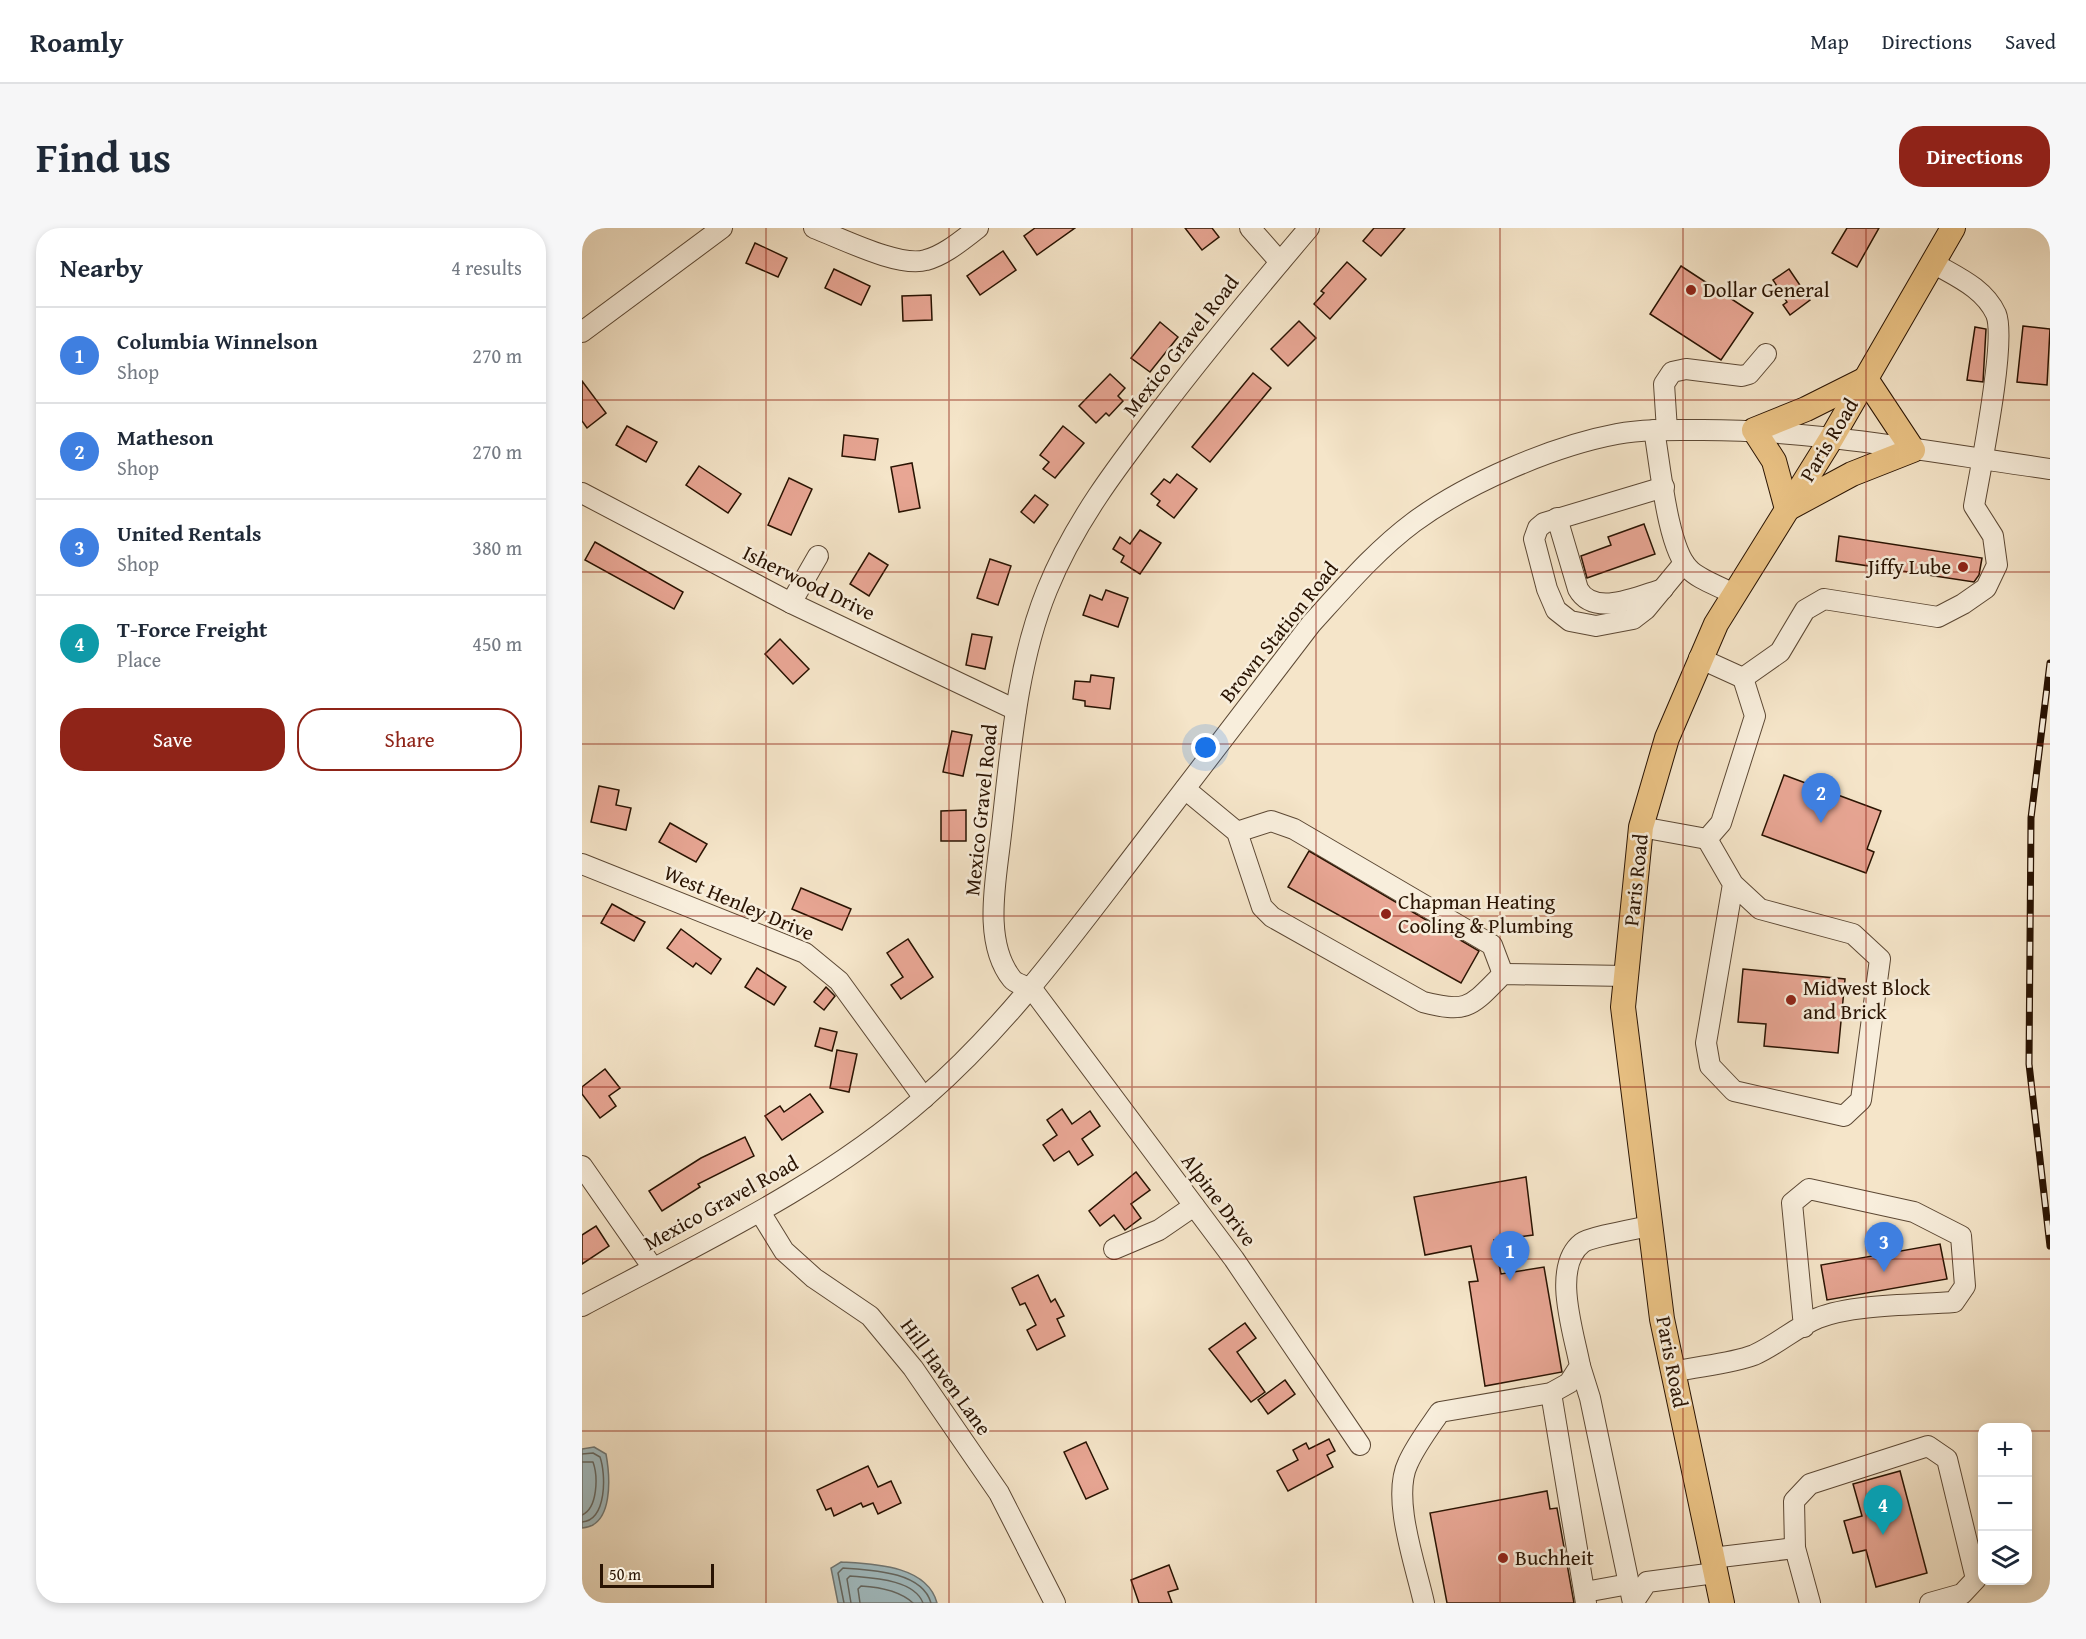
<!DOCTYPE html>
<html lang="en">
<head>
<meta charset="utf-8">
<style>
	:root { --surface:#fff; --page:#f6f6f7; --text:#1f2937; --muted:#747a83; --line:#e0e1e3; --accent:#8f2418 }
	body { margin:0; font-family:"Gentium Book Plus",serif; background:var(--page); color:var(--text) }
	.controls { position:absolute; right:18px; bottom:18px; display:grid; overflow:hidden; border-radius:12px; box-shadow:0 3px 9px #0003 }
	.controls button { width:54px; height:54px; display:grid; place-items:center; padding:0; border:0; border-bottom:2px solid var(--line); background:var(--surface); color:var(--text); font:30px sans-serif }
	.scale { position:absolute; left:18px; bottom:15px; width:114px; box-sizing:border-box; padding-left:6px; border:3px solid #291302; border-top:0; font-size:16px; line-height:21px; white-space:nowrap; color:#291302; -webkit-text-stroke:4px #f8eedc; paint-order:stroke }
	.you { position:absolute; left:624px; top:520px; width:21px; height:21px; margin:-15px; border:4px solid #fff; border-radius:50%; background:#1a73e8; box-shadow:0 0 0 9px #1a73e833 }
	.badge { display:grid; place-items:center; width:39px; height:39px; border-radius:50%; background:var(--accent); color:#fff; font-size:20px; font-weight:700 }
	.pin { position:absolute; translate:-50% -50px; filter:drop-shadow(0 2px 3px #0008) }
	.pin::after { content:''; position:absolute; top:32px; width:21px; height:18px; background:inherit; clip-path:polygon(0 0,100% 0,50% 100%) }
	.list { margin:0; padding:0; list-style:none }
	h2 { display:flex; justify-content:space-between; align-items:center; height:78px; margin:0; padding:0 24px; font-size:26px }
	h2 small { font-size:20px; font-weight:400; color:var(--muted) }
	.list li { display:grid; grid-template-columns:39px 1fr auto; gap:18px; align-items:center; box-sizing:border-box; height:96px; padding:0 24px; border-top:2px solid var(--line) }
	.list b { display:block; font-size:22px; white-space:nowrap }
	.list p { margin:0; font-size:20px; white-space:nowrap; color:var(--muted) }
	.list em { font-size:20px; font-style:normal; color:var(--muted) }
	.actions { display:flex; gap:12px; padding:18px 24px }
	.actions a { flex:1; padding:14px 0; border:2px solid var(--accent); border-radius:24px; text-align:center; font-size:21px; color:var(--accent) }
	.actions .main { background:var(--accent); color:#fff }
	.icon { flex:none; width:33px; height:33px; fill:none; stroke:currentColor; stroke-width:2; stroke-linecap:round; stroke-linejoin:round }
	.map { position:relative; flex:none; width:1468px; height:1375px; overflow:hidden; border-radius:24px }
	header { display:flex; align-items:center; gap:36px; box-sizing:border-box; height:84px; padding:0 30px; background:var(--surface); border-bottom:2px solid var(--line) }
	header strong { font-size:28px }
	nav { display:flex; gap:33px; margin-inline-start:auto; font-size:21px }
	.intro { display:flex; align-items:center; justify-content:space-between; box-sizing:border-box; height:144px; padding:0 36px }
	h1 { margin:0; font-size:42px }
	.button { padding:15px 27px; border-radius:24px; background:var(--accent); color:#fff; font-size:21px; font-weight:700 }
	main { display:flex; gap:36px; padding:0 36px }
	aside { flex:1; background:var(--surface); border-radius:24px; box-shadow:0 3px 9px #0003 }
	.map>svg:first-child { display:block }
	.water { fill:#a1bcc1; stroke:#717875; stroke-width:1.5 }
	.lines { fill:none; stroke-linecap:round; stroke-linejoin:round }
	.shore { stroke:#656862; stroke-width:1.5 }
	.building { fill:#e8a694; stroke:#291302; stroke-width:1.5 }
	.minor-casing { stroke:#5c4834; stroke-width:22 }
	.major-casing { stroke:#291302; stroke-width:26 }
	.minor { stroke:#f8eedc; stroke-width:20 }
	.major { stroke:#eac284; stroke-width:24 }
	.rail-casing { stroke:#291302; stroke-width:7 }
	.rail { stroke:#f8eedc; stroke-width:4.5; stroke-dasharray:14; stroke-linecap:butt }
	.grid { fill:none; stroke:#8f2418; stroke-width:1.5; stroke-opacity:0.55 }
	.poi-dot { fill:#8f2418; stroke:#f8eedc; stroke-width:2 }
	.labels { text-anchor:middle; stroke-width:5; stroke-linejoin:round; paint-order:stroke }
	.poi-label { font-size:21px; fill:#291302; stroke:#f8eedc; text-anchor:start }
	.street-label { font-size:21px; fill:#291302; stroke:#f8eedc }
</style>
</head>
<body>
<header>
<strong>Roamly</strong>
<nav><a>Map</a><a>Directions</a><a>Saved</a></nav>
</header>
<div class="intro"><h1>Find us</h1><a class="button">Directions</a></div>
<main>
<aside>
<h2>Nearby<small>4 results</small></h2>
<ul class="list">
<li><span class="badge" style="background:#3f7fe0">1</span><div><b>Columbia Winnelson</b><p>Shop</p></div><em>270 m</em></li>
<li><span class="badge" style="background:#3f7fe0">2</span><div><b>Matheson</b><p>Shop</p></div><em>270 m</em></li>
<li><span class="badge" style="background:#3f7fe0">3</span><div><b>United Rentals</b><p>Shop</p></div><em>380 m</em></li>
<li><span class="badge" style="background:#0f9aa8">4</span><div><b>T-Force Freight</b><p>Place</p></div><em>450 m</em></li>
</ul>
<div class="actions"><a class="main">Save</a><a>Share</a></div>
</aside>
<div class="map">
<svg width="1468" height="1375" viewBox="0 0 1468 1375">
	<rect width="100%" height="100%" fill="#f5e5c9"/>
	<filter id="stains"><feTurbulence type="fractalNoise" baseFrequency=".00333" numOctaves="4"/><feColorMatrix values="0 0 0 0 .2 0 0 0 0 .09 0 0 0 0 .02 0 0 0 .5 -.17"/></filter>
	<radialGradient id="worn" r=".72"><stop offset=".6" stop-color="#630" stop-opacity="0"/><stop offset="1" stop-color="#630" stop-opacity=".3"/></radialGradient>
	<g class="water">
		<path d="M12 1219 24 1226C28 1248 32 1298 0 1300V1221Z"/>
		<path d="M259 1334C291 1336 345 1337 355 1375H256L249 1340Z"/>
	</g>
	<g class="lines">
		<g class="shore">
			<path d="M0 1226 11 1225 18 1229C24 1246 25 1292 0 1294"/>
			<path d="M0 1234H11C16 1248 16 1280 0 1287"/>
			<path d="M262 1375 256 1345 261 1340C288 1342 340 1343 349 1375"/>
			<path d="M269 1375 265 1351 268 1348C289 1350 332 1351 341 1375"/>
			<path d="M278 1375 276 1361 279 1358C296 1359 318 1363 331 1375"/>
		</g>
	</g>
	<g class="building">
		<path d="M453 0H493L455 27 442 8Z"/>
		<path d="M603 0H630L637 9 620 22Z"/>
		<path d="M792 0H823L799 28 781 13Z"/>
		<path d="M1265 0H1297L1275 39 1250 25Z"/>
		<path d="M173 15 205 30 196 49 164 35Z"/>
		<path d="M421 23 434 42 398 67 385 48Z"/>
		<path d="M765 34 784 51 748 91 732 76 742 65 739 63Z"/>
		<path d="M1099 38 1171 85 1139 132 1068 86Z"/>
		<path d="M252 41 288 58 279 77 243 60Z"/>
		<path d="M1207 41 1228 72 1208 87 1201 77 1205 74 1191 52Z"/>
		<path d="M349 67 350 92 321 93 320 68Z"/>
		<path d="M717 93 734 110 706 138 689 121Z"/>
		<path d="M578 94 596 109 568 144 549 130Z"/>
		<path d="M1441 98 1468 101 1465 157 1435 154Z"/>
		<path d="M1393 99 1404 101 1401 154 1385 152Z"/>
		<path d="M671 145 689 160 628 234 610 219Z"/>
		<path d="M528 146 543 160 536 168 541 173 527 188 524 185 514 195 497 178Z"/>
		<path d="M0 153 24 185 5 200 0 193Z"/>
		<path d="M45 198 75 214 64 234 34 217Z"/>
		<path d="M481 198 502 215 473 250 461 241 467 234 458 227Z"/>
		<path d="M262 207 296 211 293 232 260 228Z"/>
		<path d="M330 235 338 280 317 284 309 239Z"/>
		<path d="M117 238 159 266 146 285 104 257Z"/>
		<path d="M595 246 615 261 592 290 575 277 578 273 569 266 582 251 588 255Z"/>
		<path d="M207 250 230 261 209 307 186 297Z"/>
		<path d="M453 267 466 277 452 295 439 284Z"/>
		<path d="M1062 296 1073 326 1005 350 999 328 1029 317 1026 309Z"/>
		<path d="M558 302 579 315 558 346 539 334 542 328 531 321 538 309 548 316Z"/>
		<path d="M1257 308 1400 330 1397 347 1392 354 1254 333Z"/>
		<path d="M13 314 101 364 92 381 3 332Z"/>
		<path d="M287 325 306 337 287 368 268 356Z"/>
		<path d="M408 331 429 338 416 377 395 370Z"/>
		<path d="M524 362 546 370 536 399 501 387 508 367 520 372Z"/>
		<path d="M390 406 410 409 403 441 384 437Z"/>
		<path d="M198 411 227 441 211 456 183 426Z"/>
		<path d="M509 447 532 450 528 481 503 478V473L491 471 493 453 508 454Z"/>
		<path d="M370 503 390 507 381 548 361 544Z"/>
		<path d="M1202 547 1299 583 1285 621 1292 624 1284 645 1180 607Z"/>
		<path d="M17 558 37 562 34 577 49 580 44 602 9 594Z"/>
		<path d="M384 582V613H359V583Z"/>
		<path d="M88 595 125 616 114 634 77 614Z"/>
		<path d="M727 623 897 723 879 755 706 659Z"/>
		<path d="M219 660 269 681 260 702 210 681Z"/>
		<path d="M30 676 63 694 52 713 19 695Z"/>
		<path d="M99 701 139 731 129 746 114 735 111 739 85 720Z"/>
		<path d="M326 711 351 749 319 771 309 757 321 749 305 725Z"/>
		<path d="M175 740 204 759 192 777 163 759Z"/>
		<path d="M1161 741 1263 751 1256 825 1182 818 1184 796 1156 794Z"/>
		<path d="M244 759 253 768 242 782 232 774Z"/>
		<path d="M238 800 255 804 250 823 233 818Z"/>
		<path d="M255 822 275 826 267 864 248 860Z"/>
		<path d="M23 841 38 860 27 868 34 878 18 890 0 866V859Z"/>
		<path d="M228 866 241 884 200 912 183 888 198 878 202 884Z"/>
		<path d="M480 881 490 896 508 883 518 898 500 911 511 927 496 937 487 923 472 933 461 917 475 907 465 892Z"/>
		<path d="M163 909 172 928 116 956 118 959 80 983 67 963 119 930Z"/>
		<path d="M554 944 568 962 549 976 559 990 543 1002 532 987 518 998 507 983Z"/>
		<path d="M944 949 951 1007 912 1012 919 1046 962 1039 980 1144 903 1158 887 1054 896 1053 889 1018 843 1027 832 969Z"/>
		<path d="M14 998 27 1018 0 1036V1007Z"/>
		<path d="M1358 1016 1365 1051 1245 1072 1239 1037Z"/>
		<path d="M456 1047 469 1074 473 1071 482 1088 475 1091 483 1108 455 1122 445 1102 454 1097 443 1075 438 1077 430 1060Z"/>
		<path d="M663 1095 674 1110 655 1124 683 1164 669 1174 627 1121Z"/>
		<path d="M703 1152 713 1166 686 1186 676 1172Z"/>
		<path d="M747 1211 753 1223 745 1227 751 1239 706 1263 695 1243 716 1232 711 1222 724 1215 727 1221Z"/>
		<path d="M504 1214 526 1261 504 1271 482 1224Z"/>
		<path d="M286 1238 296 1259 309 1253 319 1275 296 1286 291 1275 281 1279 279 1275 252 1288 249 1280 244 1282 235 1262Z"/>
		<path d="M1318 1243 1345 1345 1294 1359 1284 1322 1271 1325 1262 1293 1280 1288 1271 1256Z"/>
		<path d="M965 1263 968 1281 975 1280 992 1375H865L848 1285Z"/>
		<path d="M587 1337 596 1361 586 1364 590 1375H557L549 1352Z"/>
	</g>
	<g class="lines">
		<g class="minor-casing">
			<g id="minor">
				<path d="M232 0C259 10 317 40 344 32 363 27 380 12 396 0"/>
				<path d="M668 0 698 34"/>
				<path d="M727 0C676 60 626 120 578 183 535 239 492 295 465 362 432 443 428 537 417 623 412 663 403 717 430 751 434 756 444 758 450 761L652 1031 778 1217"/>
				<path d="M0 104 140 0"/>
				<path d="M1072 202C1078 234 1085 320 1107 341 1117 352 1138 358 1151 366"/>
				<path d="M1085 202 1082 156 1090 144 1104 141 1160 148 1167 146 1184 126"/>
				<path d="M1082 259 962 295 956 300 952 311 965 361 974 382 988 393 1014 398 1051 391 1064 381 1102 335"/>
				<path d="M0 265 209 375 434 482"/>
				<path d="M975 290 996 361C1012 390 1057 368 1081 361"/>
				<path d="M209 375 236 328"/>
				<path d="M1117 430 1161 450 1198 424 1223 382 1242 371 1356 389 1381 376 1404 360 1415 337 1411 308 1392 278C1398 243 1425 113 1414 86 1402 60 1375 49 1351 35"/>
				<path d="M603 561 655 604 680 679 690 689 841 774C887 786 889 778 921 746L1044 748"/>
				<path d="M1059 599 1125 611 1139 595 1173 488 1161 450"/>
				<path d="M655 604 689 593 712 601 910 717 921 746"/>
				<path d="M1125 611 1151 656 1178 681 1271 706 1298 731 1279 872 1262 888 1152 863 1128 838 1124 815 1151 656"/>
				<path d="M0 636 223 725 257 753 342 870"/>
				<path d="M0 938 71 1040"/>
				<path d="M178 984 202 1023 232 1050 288 1088 331 1140 417 1265 473 1375"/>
				<path d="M532 1021 577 1002 612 978"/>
				<path d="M0 1078C118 1015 242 958 343 869 419 803 479 723 540 643 603 561 666 479 729 396 761 361 793 323 832 294 885 255 971 218 1035 206 1063 201 1092 202 1121 202 1237 202 1353 225 1468 241"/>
				<path d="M998 1138 1008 1170 1051 1375"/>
				<path d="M1091 1144C1117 1138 1148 1136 1172 1127 1195 1117 1214 1099 1236 1090 1271 1076 1334 1077 1372 1074L1383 1058 1379 1008 1332 984 1227 961 1210 975 1222 1099"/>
				<path d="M969 1165 1004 1375"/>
				<path d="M1130 1330 1213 1320"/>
				<path d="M1003 1364 1047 1356"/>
				<path d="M842 1375C834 1338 809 1270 826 1235 834 1217 847 1200 858 1184L969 1165 987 1155 998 1138C992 1105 969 1039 1000 1015 1008 1009 1054 1001 1067 998"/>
				<path d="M1051 1375 1065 1354 1133 1345"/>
				<path d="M1228 1375 1213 1320 1212 1273 1228 1256 1346 1218 1365 1231 1394 1351 1380 1366 1348 1375"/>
			</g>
		</g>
		<g class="major-casing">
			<g id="major">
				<path d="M1284 151 1331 222 1270 246 1205 281 1192 233 1172 202 1224 181Z"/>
				<path d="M1140 1375 1080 1091 1041 779 1059 599 1085 510 1134 396 1249 211 1371 0"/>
			</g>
		</g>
		<use href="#minor" class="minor"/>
		<use href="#major" class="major"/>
		<g class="rail-casing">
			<path id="rail" d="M1468 435 1449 590 1447 836 1468 1018"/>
		</g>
		<use href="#rail" class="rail"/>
	</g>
	<path class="grid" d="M184 0V1375M367 0V1375M550 0V1375M734 0V1375M918 0V1375M1101 0V1375M1284 0V1375M0 172H1468M0 344H1468M0 516H1468M0 688H1468M0 859H1468M0 1031H1468M0 1203H1400M1446 1203H1468"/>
	<g class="poi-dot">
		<circle cx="1109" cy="62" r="6"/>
		<circle cx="1381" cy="339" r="6"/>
		<circle cx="804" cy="686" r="6"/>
		<circle cx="1209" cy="772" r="6"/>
		<circle cx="921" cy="1330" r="6"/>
	</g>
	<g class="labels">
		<g class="poi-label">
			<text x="1121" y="69">Dollar General</text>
			<text x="1369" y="346" text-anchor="end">Jiffy Lube</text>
			<text x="816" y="681">Chapman Heating<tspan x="816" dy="24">Cooling &amp; Plumbing</tspan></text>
			<text x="1221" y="767">Midwest Block<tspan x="1221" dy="24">and Brick</tspan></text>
			<text x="933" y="1337">Buchheit</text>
		</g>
		<g class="street-label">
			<text transform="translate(599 118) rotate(-52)" y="7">Mexico Gravel Road</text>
			<text transform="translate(1247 212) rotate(-59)" y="7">Paris Road</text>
			<text transform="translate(227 355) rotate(26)" y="7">Isherwood Drive</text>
			<text transform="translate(697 404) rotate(-51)" y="7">Brown Station Road</text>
			<text transform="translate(399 582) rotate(-84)" y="7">Mexico Gravel Road</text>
			<text transform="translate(1054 652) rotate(-84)" y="7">Paris Road</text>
			<text transform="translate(157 675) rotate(23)" y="7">West Henley Drive</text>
			<text transform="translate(637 972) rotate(53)" y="7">Alpine Drive</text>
			<text transform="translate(139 975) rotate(-29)" y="7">Mexico Gravel Road</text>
			<text transform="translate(1090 1134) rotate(79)" y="7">Paris Road</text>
			<text transform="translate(364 1149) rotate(54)" y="7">Hill Haven Lane</text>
		</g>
	</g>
	<rect width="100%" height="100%" filter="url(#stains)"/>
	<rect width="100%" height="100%" fill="url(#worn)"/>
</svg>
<div class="controls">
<button>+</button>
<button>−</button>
<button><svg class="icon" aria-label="layers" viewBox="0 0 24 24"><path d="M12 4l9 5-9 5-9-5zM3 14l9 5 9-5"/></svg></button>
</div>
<div class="scale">50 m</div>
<div class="you"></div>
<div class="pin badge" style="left:928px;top:1053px;background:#3f7fe0">1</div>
<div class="pin badge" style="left:1239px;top:595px;background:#3f7fe0">2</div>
<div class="pin badge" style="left:1302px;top:1044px;background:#3f7fe0">3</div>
<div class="pin badge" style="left:1301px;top:1307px;background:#0f9aa8">4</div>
</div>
</main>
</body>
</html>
